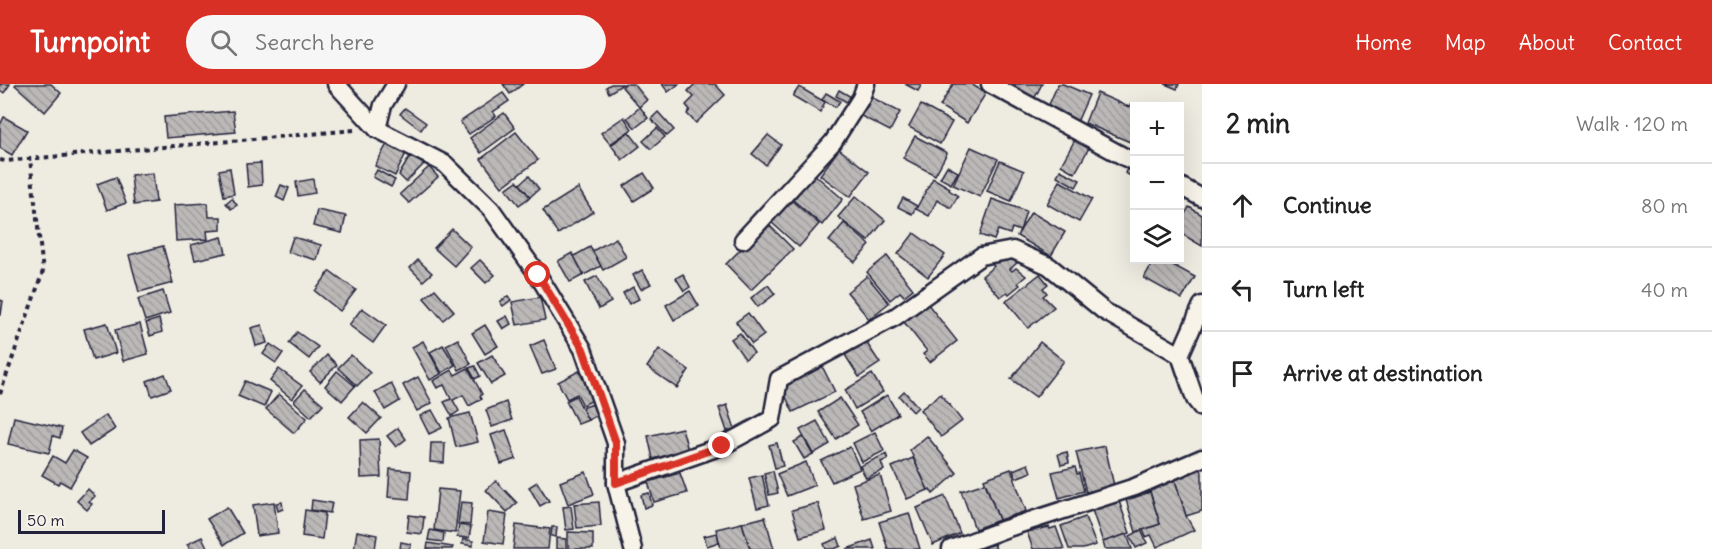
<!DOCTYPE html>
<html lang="en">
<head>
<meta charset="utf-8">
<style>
	:root { --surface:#fff; --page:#f6f6f6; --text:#222; --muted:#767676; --line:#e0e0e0; --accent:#d93025 }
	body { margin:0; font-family:Delius,sans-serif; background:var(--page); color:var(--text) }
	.controls { position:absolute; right:18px; top:18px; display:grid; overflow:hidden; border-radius:0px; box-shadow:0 6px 24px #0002 }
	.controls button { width:54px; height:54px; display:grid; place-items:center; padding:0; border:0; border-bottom:2px solid var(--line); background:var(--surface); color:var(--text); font:30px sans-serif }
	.scale { position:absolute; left:18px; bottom:15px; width:147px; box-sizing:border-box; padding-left:6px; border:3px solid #22223b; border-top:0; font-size:16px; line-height:21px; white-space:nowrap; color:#22223b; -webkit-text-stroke:4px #f7f3e8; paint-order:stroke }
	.stop { position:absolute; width:18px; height:18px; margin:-14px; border:4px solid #d93025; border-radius:50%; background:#fff }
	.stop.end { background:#d93025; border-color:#fff; box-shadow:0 2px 6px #0008 }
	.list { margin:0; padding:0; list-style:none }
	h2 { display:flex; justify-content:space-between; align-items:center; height:78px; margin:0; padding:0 24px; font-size:26px }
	h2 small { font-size:20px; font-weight:400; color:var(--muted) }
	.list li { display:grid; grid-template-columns:39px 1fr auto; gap:18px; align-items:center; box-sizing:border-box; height:84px; padding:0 24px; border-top:2px solid var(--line) }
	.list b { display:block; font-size:22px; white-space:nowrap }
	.list em { font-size:20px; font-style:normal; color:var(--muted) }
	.icon { flex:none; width:33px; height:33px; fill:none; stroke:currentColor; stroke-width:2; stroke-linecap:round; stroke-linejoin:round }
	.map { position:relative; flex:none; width:1202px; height:465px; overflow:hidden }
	header { display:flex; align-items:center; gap:36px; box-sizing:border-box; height:84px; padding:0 30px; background:var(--accent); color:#fff }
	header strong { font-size:28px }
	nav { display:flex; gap:33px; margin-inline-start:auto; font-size:21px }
	.search { width:420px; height:54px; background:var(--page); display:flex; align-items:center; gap:15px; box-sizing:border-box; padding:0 21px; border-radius:33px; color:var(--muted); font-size:22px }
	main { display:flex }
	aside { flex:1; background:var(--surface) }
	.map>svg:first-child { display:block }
	.building { fill:url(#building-back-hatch); stroke:#22223b; stroke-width:1.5 }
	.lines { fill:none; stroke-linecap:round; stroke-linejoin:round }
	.street-casing { stroke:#22223b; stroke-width:21 }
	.path { stroke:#22223b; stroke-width:4; stroke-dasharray:4.5 4.5; stroke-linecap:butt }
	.street { stroke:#f7f3e8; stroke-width:16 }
	.route { stroke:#d93025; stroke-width:8 }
</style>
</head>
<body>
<header>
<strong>Turnpoint</strong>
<div class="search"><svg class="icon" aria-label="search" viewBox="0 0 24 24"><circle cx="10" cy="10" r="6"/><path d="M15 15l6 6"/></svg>Search here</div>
<nav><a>Home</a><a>Map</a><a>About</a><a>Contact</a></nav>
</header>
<main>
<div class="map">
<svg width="1202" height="465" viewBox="0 0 1202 465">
	<defs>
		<pattern id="building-back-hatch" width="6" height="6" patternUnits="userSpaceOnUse" patternTransform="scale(1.5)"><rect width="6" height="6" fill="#bbb8b7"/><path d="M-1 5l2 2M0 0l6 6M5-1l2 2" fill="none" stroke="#a09e9e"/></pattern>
	</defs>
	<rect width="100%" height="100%" fill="#eeebe1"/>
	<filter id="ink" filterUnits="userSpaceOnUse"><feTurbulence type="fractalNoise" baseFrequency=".0167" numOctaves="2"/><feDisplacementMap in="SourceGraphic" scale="12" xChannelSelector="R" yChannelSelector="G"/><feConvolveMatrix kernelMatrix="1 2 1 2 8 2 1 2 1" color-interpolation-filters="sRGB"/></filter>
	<g filter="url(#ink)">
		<g class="building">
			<path d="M0 0H10L4 9 0 6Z"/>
			<path d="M16 0H51L61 9 45 28 15 1Z"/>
			<path d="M503 0H523L510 10Z"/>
			<path d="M611 0H623L609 9 606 3Z"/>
			<path d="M625 0H634L647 16 639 23 622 3Z"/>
			<path d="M662 0H679L668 8Z"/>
			<path d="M695 0H715L725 11 696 39 687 30 690 26 686 21 694 13 688 7Z"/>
			<path d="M905 0H922L918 7Z"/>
			<path d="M953 0H971L986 9 967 39 940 22Z"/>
			<path d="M1010 0H1042L1034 15 1009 2Z"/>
			<path d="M1058 0H1063L1089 11 1077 38 1047 25Z"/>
			<path d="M1165 0H1179L1177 5Z"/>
			<path d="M799 3 825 18 820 28 793 12Z"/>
			<path d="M839 6 853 14 850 20 836 12Z"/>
			<path d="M503 9 509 17 493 28 496 32 469 50 460 38Z"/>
			<path d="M826 9 840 17 836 23 822 16Z"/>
			<path d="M1097 9 1129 23 1130 21 1134 23V48L1130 58 1085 39Z"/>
			<path d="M869 12 900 28 890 47 859 31Z"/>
			<path d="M921 21 952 38 940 60 909 43Z"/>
			<path d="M640 23 648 34 635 44 627 34Z"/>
			<path d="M405 24 426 39 421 46 400 30Z"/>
			<path d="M233 27 236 48 166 54 164 33Z"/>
			<path d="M658 28 674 46 667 52 651 35Z"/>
			<path d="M504 29 515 44 481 69 470 54Z"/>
			<path d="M4 33 27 46 12 71 0 64V41Z"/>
			<path d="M624 33 632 45 610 60 601 49Z"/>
			<path d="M657 44 665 53 651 65 643 57Z"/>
			<path d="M516 48 538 76 502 103 481 75Z"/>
			<path d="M629 48 640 62 622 76 611 61Z"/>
			<path d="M768 51 781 61 766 81 752 70Z"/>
			<path d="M915 52 947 69 935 91 903 74Z"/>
			<path d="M1076 54 1090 62 1075 89 1061 81Z"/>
			<path d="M387 60 406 69 395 92 375 82Z"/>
			<path d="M971 63 998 75 980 113 953 101Z"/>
			<path d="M839 65 869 88 850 113 820 91Z"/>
			<path d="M412 69 425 79 406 98 399 91Z"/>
			<path d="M1000 77 1024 87 1011 117 987 107Z"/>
			<path d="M261 79 262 101 248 103 246 80Z"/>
			<path d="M1129 81 1134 83 1133 93 1125 89Z"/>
			<path d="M947 82 958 88 951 100 940 94Z"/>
			<path d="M429 83 438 93 409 119 400 110Z"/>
			<path d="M230 84 234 110 224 112 219 86Z"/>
			<path d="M377 86 395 96 391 103 373 93Z"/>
			<path d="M1060 86 1080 96 1076 103 1057 92Z"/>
			<path d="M153 89 156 118 134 121 131 91Z"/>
			<path d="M644 89 654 104 634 117 624 102Z"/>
			<path d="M814 90 843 115 822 141 792 115Z"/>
			<path d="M529 92 539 105 530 113 520 100Z"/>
			<path d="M116 93 126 119 107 126 97 100Z"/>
			<path d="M933 94 950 104 949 106 958 112 951 124 937 116 929 132 916 125Z"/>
			<path d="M313 95 315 109 298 112 296 98Z"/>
			<path d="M517 97 530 113 519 121 506 105Z"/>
			<path d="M1060 97 1092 115 1079 138 1047 120Z"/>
			<path d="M281 101 289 104 284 117 276 113Z"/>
			<path d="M578 104 593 128 558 150 543 126Z"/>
			<path d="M856 112 885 136 868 157 838 133Z"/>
			<path d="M232 114 237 121 231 125 226 119Z"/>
			<path d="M903 114 917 122 912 130 898 123Z"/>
			<path d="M992 115 1026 127 1020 147 1012 144 1010 150 998 146 994 156 980 151Z"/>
			<path d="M791 116 819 140 799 163 771 138Z"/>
			<path d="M208 119 209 133H221V146L207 147 208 155 176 157 174 121Z"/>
			<path d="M1189 123 1202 131V162L1180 149V139Z"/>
			<path d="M317 126 346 132 342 149 313 142Z"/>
			<path d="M1031 128 1065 148 1051 172 1017 152Z"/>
			<path d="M767 139 793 165 751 206 726 180Z"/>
			<path d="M844 139 870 161 855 178 829 157Z"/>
			<path d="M452 145 471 163 454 182 434 164Z"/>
			<path d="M914 149 945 171 928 193 898 170Z"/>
			<path d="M222 153 226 169 195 176 191 161Z"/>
			<path d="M293 153 321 161 317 176 288 168Z"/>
			<path d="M616 154 626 173 603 186 592 167Z"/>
			<path d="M163 162 173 199 139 208 129 171Z"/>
			<path d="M590 163 601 182 584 191 574 172Z"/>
			<path d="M572 169 584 191 570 198 558 177Z"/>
			<path d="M1011 170 1018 178 1010 185 1012 187 1016 184 1026 192 1018 199 1020 201 1009 210 1007 208 1000 213 982 192 994 182 990 178Z"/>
			<path d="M887 172 913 205 904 212 900 208 890 216 867 188Z"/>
			<path d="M418 176 432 189 423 197 410 184Z"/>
			<path d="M480 176 495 191 486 199 471 184Z"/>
			<path d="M1154 176H1164L1195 193 1182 215 1144 194Z"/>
			<path d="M642 186 651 200 641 205 633 191Z"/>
			<path d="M330 187 356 206 340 227 315 207Z"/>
			<path d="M683 190 690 203 684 207 676 194Z"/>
			<path d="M1040 190 1048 200 1043 204 1047 209 1043 212 1054 223 1028 244 1006 217Z"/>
			<path d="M597 192 611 218 599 225 585 198Z"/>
			<path d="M867 192 889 219 869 235 847 208Z"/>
			<path d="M768 201 775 210 758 223 751 214Z"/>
			<path d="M633 203 639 215 629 220 623 209Z"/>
			<path d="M435 205 454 227 443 236 424 214Z"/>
			<path d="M163 207 170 229 145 237 138 215Z"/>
			<path d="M690 207 699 222 674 236 666 221Z"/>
			<path d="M508 212 511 216 503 222 500 218Z"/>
			<path d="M540 213 545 236 517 241 512 218Z"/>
			<path d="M0 216 3 217 1 231H0Z"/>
			<path d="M927 219 957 257 930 278 923 270 927 267 904 238Z"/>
			<path d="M362 224 386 241 373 259 349 241Z"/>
			<path d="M748 229 764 251 752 260 736 238Z"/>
			<path d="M507 232 511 240 503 245 498 237Z"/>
			<path d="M159 235 162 248 150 252 146 239Z"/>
			<path d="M107 239 116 269 93 276 84 245Z"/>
			<path d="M140 240 148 270 123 277 115 246Z"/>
			<path d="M262 241 267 259 256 262 251 244Z"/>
			<path d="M485 241 498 262 485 270 472 249Z"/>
			<path d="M297 248 318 263 309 275 289 259Z"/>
			<path d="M740 249 754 269 745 275 731 255Z"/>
			<path d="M458 255 471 280 459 286 446 261Z"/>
			<path d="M544 256 556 285 542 290 530 262Z"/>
			<path d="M423 257 441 290 430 296 412 263Z"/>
			<path d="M866 258 880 279 859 293 845 271Z"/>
			<path d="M1040 258 1064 277 1036 313 1011 295Z"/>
			<path d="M270 260 283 269 276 279 263 270Z"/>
			<path d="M443 261 455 281 442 289 430 268Z"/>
			<path d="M659 265 689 286 677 304 647 283Z"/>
			<path d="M327 271 337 281 320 298 310 288Z"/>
			<path d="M351 271 370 289 357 302 338 284Z"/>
			<path d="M492 271 505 292 491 300 478 279Z"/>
			<path d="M821 280 835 308 793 328 780 300Z"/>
			<path d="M475 282 480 292 475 295 469 284Z"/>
			<path d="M468 284 482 310 480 312 482 315 469 322 463 311 453 316 459 327 452 332 444 318 451 315 444 301 437 304 433 297 452 286 455 291Z"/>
			<path d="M279 285 302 302 292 315 270 297Z"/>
			<path d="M337 287 355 302 342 317 325 302Z"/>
			<path d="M579 287 593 316 583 321 577 310 567 315 558 298Z"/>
			<path d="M165 290 171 305 152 312 147 297Z"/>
			<path d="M872 290 883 308 855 325 845 306Z"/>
			<path d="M418 293 432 319 417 327 403 301Z"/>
			<path d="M245 297 271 308 264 323 238 312Z"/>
			<path d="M391 299 400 317 385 326 375 308Z"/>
			<path d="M305 305 323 320 311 333 294 317Z"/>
			<path d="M904 307 918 323 913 328 899 312Z"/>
			<path d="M279 310 307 334 294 349 266 325Z"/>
			<path d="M941 310 962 337 941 353 920 326Z"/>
			<path d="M887 311 898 330 871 347 860 328Z"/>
			<path d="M576 312 588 336 578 340 566 317Z"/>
			<path d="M840 314 858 341 836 355 818 328Z"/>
			<path d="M363 318 381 334 367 349 349 333Z"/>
			<path d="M506 318 512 336 492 343 486 326Z"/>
			<path d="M593 320 598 331 588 336 582 324Z"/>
			<path d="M727 321 735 345 727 347 719 324Z"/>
			<path d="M432 326 442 344 429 350 420 332Z"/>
			<path d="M470 329 478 358 456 363 449 334Z"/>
			<path d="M106 331 115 345 89 362 80 349Z"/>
			<path d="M14 333 62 344 60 354 53 352 49 369 8 360Z"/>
			<path d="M817 337 830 360 813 370 800 346Z"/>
			<path d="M398 344 406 355 396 363 387 352Z"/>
			<path d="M682 344 688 366 653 375 648 352Z"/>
			<path d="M506 346 516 375 501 380 491 351Z"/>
			<path d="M875 348 884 367 862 378 853 359Z"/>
			<path d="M927 352 957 389 933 410 930 405 928 406 910 366Z"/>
			<path d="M803 353 813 370 804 375 794 358Z"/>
			<path d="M379 355 381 393 361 394 360 356Z"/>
			<path d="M431 359H445L444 379 430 378Z"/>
			<path d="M777 359 783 382 775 384 769 361Z"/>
			<path d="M1105 362 1114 402 1086 408 1076 368Z"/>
			<path d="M850 363 860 385 832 398 821 377Z"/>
			<path d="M73 366 87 374 70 403 60 397 58 400 42 391 53 372 65 379Z"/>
			<path d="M1067 368 1069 379 1061 381 1058 370Z"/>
			<path d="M886 370 888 375 881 378 884 386 866 394 860 382Z"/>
			<path d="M913 374 928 406 907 415 892 383Z"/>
			<path d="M806 378 815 401 787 412 777 390Z"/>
			<path d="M1028 380 1031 388 1016 394 1013 386Z"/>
			<path d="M1075 383 1077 390 1079 389 1084 407 1059 414 1052 388Z"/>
			<path d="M1201 384 1202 389V427L1186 432 1174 393Z"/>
			<path d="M390 385 411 387 409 415 388 413Z"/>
			<path d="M1011 385 1026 427 999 436 984 395Z"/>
			<path d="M773 387 778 409 769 411 764 389Z"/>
			<path d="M586 388 594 410 568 420 560 398Z"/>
			<path d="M680 389 687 409 654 418 648 398Z"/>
			<path d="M762 391 769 421 757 424 749 394Z"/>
			<path d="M880 391 891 427 864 435 853 400Z"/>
			<path d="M1174 393 1186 432 1194 446 1157 463 1151 451 1146 453 1143 446 1160 440 1148 401Z"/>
			<path d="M496 397 517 419 507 428 486 406Z"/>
			<path d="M537 398 549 417 540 422 529 403Z"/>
			<path d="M985 399 999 436 975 445 961 407Z"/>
			<path d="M88 405 95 412 89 418 92 420 87 426 77 417Z"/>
			<path d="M438 405 460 407 455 449 434 446Z"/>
			<path d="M1150 408 1160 440 1136 448 1126 416Z"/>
			<path d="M649 409 652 421 644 424 641 411Z"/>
			<path d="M945 412 960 449 933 461 917 424Z"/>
			<path d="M312 416 332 419 330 429 311 426Z"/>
			<path d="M1119 417 1130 449 1103 458 1092 426Z"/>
			<path d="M274 418 278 449 257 452 253 421Z"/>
			<path d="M282 418 283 425 278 427 276 419Z"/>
			<path d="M461 418 472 419 470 441 458 440Z"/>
			<path d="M599 418 601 442 577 444 574 420Z"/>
			<path d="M818 419 826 446 800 453 792 426Z"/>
			<path d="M571 422 574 445 566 446 563 423Z"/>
			<path d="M227 423 243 449 224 461 207 435Z"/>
			<path d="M305 426 325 429 322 455 302 452Z"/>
			<path d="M488 428 507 431 503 460 484 457Z"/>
			<path d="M909 429 920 465H888L879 438Z"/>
			<path d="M409 431 424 433 422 450 407 448Z"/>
			<path d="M765 433 774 465H750L742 439Z"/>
			<path d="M1085 433 1096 461 1083 465H1069L1061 442Z"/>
			<path d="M742 439 750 465H721L716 445Z"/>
			<path d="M459 441 471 443 469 454 457 453Z"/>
			<path d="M516 441 550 445 548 465H513Z"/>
			<path d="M552 443H557L556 453 551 452Z"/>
			<path d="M1049 443 1050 445 1056 443 1064 465H1033L1027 448Z"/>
			<path d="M430 446 444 449 443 458 428 456Z"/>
			<path d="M1141 446 1147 459 1136 464 1130 452Z"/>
			<path d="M357 447 377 451 375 465H354Z"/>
			<path d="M568 448 593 449V465H568Z"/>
			<path d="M717 449 719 458 707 462 704 452Z"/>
			<path d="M1127 450 1132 465H1105L1103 458Z"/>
			<path d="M202 453 208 465H190L187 460Z"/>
			<path d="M556 454 566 455V465H556Z"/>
			<path d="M838 454 841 462 834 465H826L824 460Z"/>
			<path d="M463 455 473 457V462L462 460Z"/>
			<path d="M872 456 875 465H847Z"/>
			<path d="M401 458 411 460 410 465H400Z"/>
			<path d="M428 459 453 463 452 465H427Z"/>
			<path d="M994 460 996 465H978Z"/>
		</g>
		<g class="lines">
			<g class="street-casing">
				<g id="street">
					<path d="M336 0 377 45 445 80 491 125 538 191 583 265 616 359V399L633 465"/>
					<path d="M990 0 1134 78"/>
					<path d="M377 45 383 21 396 0"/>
					<path d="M1180 102 1202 114"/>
					<path d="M743 156 833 58 861 14 866 0"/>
					<path d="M1202 221 1180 271 1195 315 1202 324"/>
					<path d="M616 399 722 362 772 335 779 295 895 233 981 172 1013 166 1049 182 1104 227 1180 271"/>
					<path d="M951 465 1005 445 1135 403 1202 374"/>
				</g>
			</g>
			<g class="path">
				<path d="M0 76 5 77 355 46"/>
				<path d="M0 310 43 187 30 75"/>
			</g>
			<use href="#street" class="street"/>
		</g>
	</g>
	<g class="lines" filter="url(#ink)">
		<path class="route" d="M538 191 583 265 616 359V399L722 362"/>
	</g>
</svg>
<div class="controls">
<button>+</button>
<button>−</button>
<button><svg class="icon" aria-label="layers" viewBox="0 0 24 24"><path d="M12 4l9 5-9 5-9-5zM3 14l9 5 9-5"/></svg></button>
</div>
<div class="scale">50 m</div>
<div class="stop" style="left:538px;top:191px"></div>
<div class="stop end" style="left:722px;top:362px"></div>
</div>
<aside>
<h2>2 min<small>Walk · 120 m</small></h2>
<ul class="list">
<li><svg class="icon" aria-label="ahead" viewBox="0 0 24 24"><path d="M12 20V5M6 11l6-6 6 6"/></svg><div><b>Continue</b></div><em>80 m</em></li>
<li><svg class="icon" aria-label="left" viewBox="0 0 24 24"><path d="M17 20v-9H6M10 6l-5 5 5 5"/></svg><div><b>Turn left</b></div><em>40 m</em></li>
<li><svg class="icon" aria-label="arrive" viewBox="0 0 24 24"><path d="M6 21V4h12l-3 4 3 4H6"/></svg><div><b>Arrive at destination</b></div></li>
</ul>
</aside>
</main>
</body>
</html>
